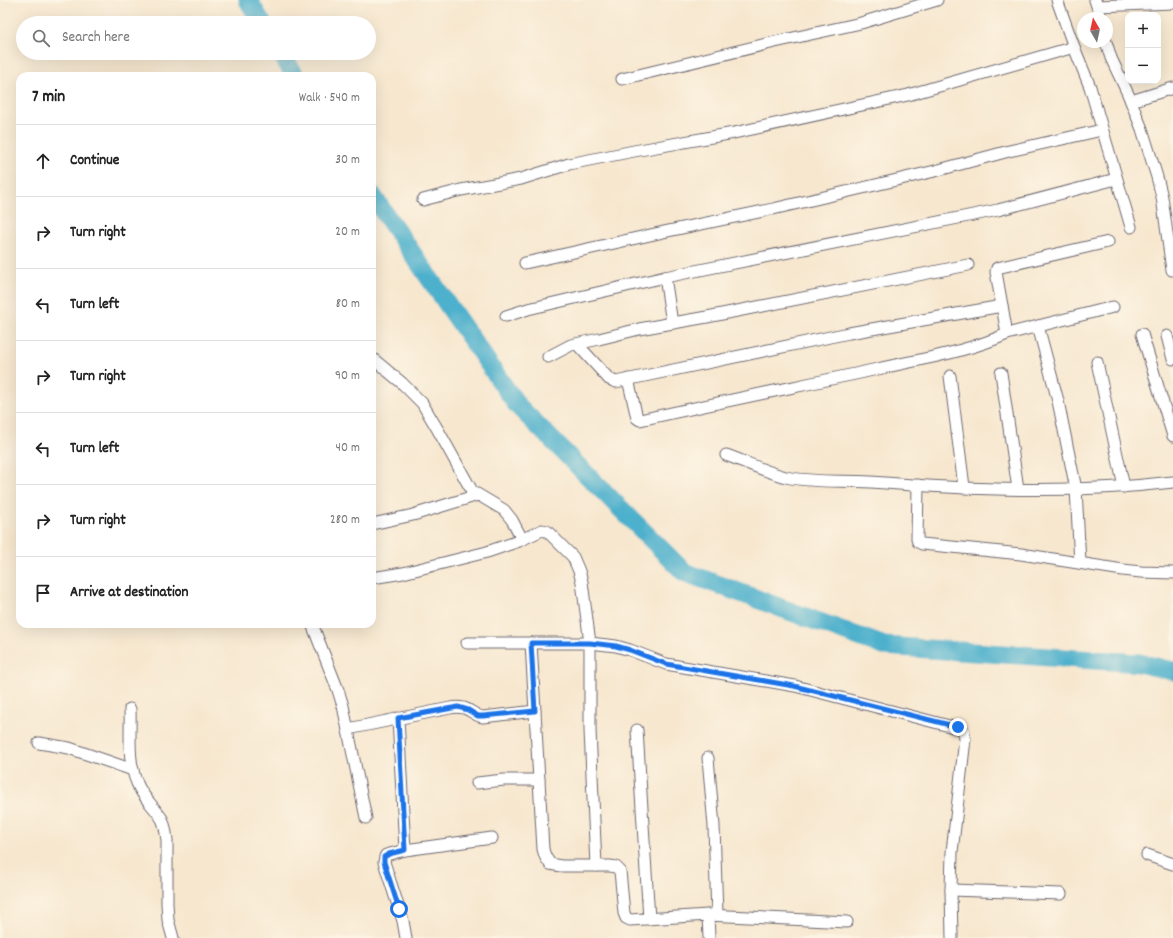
<!DOCTYPE html>
<html lang="en">
<head>
<meta charset="utf-8">
<style>
	:root { --surface:#fff; --page:#f2f2f2; --text:#222; --muted:#767676; --line:#e0e0e0 }
	body { margin:0; font-family:Dekko,sans-serif; background:var(--page); color:var(--text) }
	.controls { position:absolute; right:12px; top:12px; display:grid; overflow:hidden; border-radius:8px; box-shadow:0 4px 16px #0002 }
	.controls button { width:36px; height:36px; display:grid; place-items:center; padding:0; border:0; border-bottom:1px solid var(--line); background:var(--surface); color:var(--text); font:20px sans-serif }
	.compass { position:absolute; left:1077px; top:12px; width:36px; height:36px; border-radius:50%; background:var(--surface); box-shadow:0 4px 16px #0002; rotate:351deg }
	.stop { position:absolute; width:12px; height:12px; margin:-9px; border:3px solid #1a73e8; border-radius:50%; background:#fff }
	.stop.end { background:#1a73e8; border-color:#fff; box-shadow:0 1px 4px #0008 }
	.list { margin:0; padding:0; list-style:none }
	h2 { display:flex; justify-content:space-between; align-items:center; height:52px; margin:0; padding:0 16px; font-size:17px }
	h2 small { font-size:13px; font-weight:400; color:var(--muted) }
	.list li { display:grid; grid-template-columns:26px 1fr auto; gap:12px; align-items:center; box-sizing:border-box; height:72px; padding:0 16px; border-top:1px solid var(--line) }
	.list b { display:block; font-size:15px; white-space:nowrap }
	.list em { font-size:13px; font-style:normal; color:var(--muted) }
	.icon { flex:none; width:22px; height:22px; fill:none; stroke:currentColor; stroke-width:2; stroke-linecap:round; stroke-linejoin:round }
	.map { position:relative; flex:none; width:1173px; height:938px; overflow:hidden }
	.search { position:absolute; background:var(--surface); box-shadow:0 4px 16px #0002; left:16px; top:16px; width:360px; height:44px; display:flex; align-items:center; gap:10px; box-sizing:border-box; padding:0 14px; border-radius:22px; color:var(--muted); font-size:15px }
	.panel { position:absolute; background:var(--surface); box-shadow:0 4px 16px #0002; left:16px; top:72px; width:360px; height:556px; border-radius:12px }
	.map>svg:first-child { display:block }
	.lines { fill:none; stroke-linecap:round; stroke-linejoin:round }
	.river { stroke:#4db0cc; stroke-width:19 }
	.minor-casing { stroke:#6d676f; stroke-width:13 }
	.minor { stroke:#fff; stroke-width:11 }
	.route { stroke:#1a73e8; stroke-width:5 }
</style>
</head>
<body>
<div class="map">
<svg width="1173" height="938" viewBox="0 0 1173 938">
	<rect width="100%" height="100%" fill="#fcf5e5"/>
	<filter id="ink" filterUnits="userSpaceOnUse"><feTurbulence type="fractalNoise" baseFrequency=".025" numOctaves="2"/><feDisplacementMap in="SourceGraphic" scale="8" xChannelSelector="R" yChannelSelector="G"/><feConvolveMatrix kernelMatrix="1 2 1 2 8 2 1 2 1" color-interpolation-filters="sRGB"/></filter>
	<filter id="wash" filterUnits="userSpaceOnUse"><feTurbulence type="fractalNoise" baseFrequency=".012" numOctaves="4" result="noise"/><feDisplacementMap in="SourceGraphic" scale="16" xChannelSelector="R" yChannelSelector="G"/><feGaussianBlur stdDeviation="0.9" result="paint"/><feColorMatrix in="noise" values="0 0 0 0 0 0 0 0 0 0 0 0 0 0 0 0 0 1.4 0 .05"/><feComposite in="paint" operator="in"/></filter>
	<g filter="url(#wash)">
		<rect width="100%" height="100%" fill="#f7e7cf"/>
		<g class="lines">
			<g class="river">
				<path d="M248 0 262 23"/>
				<path d="M281 53 295 76"/>
				<path d="M372 195 517 405 684 572 884 646 1139 663 1173 671"/>
			</g>
		</g>
	</g>
	<g filter="url(#ink)">
		<g class="lines">
			<g class="minor-casing">
				<g id="minor">
					<path d="M1057 0 1074 47 1090 87 1131 227"/>
					<path d="M1095 0 1101 18"/>
					<path d="M1098 6 1173 3"/>
					<path d="M1106 42 1111 58 1128 94 1142 129 1157 177 1162 197 1172 270"/>
					<path d="M622 79 775 42 861 23 937 0"/>
					<path d="M1131 101 1173 88"/>
					<path d="M423 200 461 190 521 179 569 164 634 151 734 133 908 95 1074 47"/>
					<path d="M525 263 668 231 773 209 935 171 1009 151 1102 130"/>
					<path d="M665 277 672 323"/>
					<path d="M506 316 528 309 665 277 998 210 1116 179"/>
					<path d="M1038 326 1058 401 1076 489 1080 563"/>
					<path d="M1007 334 996 272 997 268 1108 242"/>
					<path d="M1142 334 1173 436"/>
					<path d="M1167 336 1173 359"/>
					<path d="M577 344 609 379 616 382 849 333 1002 306"/>
					<path d="M548 357 571 345 599 339 639 329 707 317 968 265"/>
					<path d="M372 358 402 383 422 403 438 430 472 491 504 510 512 520 522 539"/>
					<path d="M1097 362 1124 487"/>
					<path d="M1001 373 1018 489"/>
					<path d="M950 376 964 487"/>
					<path d="M628 379 637 418 640 420C720 402 799 386 878 369 921 359 967 352 1007 334L1113 307"/>
					<path d="M726 455C746 462 766 472 786 477 814 483 843 480 871 482 971 490 1073 494 1173 482"/>
					<path d="M918 485 917 539 918 542 922 544 1021 554 1123 570 1141 572 1173 573"/>
					<path d="M372 524 413 515 478 495"/>
					<path d="M372 578 403 573 487 552 519 541 542 530 547 531 573 557 579 571 582 582 590 643V730L596 866"/>
					<path d="M312 624 338 690 343 706 366 818"/>
					<path d="M467 643H590L616 646 630 650 666 664 795 686 961 729 964 732 965 739 952 852 951 890 952 938"/>
					<path d="M531 643 543 849 545 856 550 864 561 866H610L616 867 620 871 624 913 626 918 630 920 708 915 847 922"/>
					<path d="M130 709C131 733 127 761 137 783 142 797 154 806 162 819 165 825 166 832 167 840V903L168 920 173 938"/>
					<path d="M398 718 405 850"/>
					<path d="M348 729 450 708C455 707 459 707 464 708 471 710 475 716 483 717L535 711"/>
					<path d="M637 730 649 919"/>
					<path d="M39 743 69 748 133 770"/>
					<path d="M708 758 714 826 717 915"/>
					<path d="M477 783 504 780H539"/>
					<path d="M1147 855 1173 864"/>
					<path d="M951 890 1061 894"/>
					<path d="M708 915 709 938"/>
					<path d="M406 938 403 921 384 862 385 857 386 855 405 850 492 838"/>
				</g>
			</g>
			<use href="#minor" class="minor"/>
		</g>
	</g>
	<g class="lines" filter="url(#ink)">
		<path class="route" d="M399 909 384 862V857L389 854 405 850 398 718 458 707 468 710 478 716H483L535 711 531 643H590L616 646 630 650 666 664 794 686 958 727"/>
	</g>
</svg>
<div class="controls">
<button>+</button>
<button>−</button>
</div>
<svg class="compass" viewBox="-18 -18 36 36"><path d="M0-13l5 13h-10z" fill="#e53935"/><path d="M0 13l5-13h-10z" fill="#767676"/></svg>
<div class="stop" style="left:399px;top:909px"></div>
<div class="stop end" style="left:958px;top:727px"></div>
<div class="search"><svg class="icon" aria-label="search" viewBox="0 0 24 24"><circle cx="10" cy="10" r="6"/><path d="M15 15l6 6"/></svg>Search here</div>
<section class="panel">
<h2>7 min<small>Walk · 540 m</small></h2>
<ul class="list">
<li><svg class="icon" aria-label="ahead" viewBox="0 0 24 24"><path d="M12 20V5M6 11l6-6 6 6"/></svg><div><b>Continue</b></div><em>30 m</em></li>
<li><svg class="icon" aria-label="right" viewBox="0 0 24 24"><path d="M7 20v-9h11M14 6l5 5-5 5"/></svg><div><b>Turn right</b></div><em>20 m</em></li>
<li><svg class="icon" aria-label="left" viewBox="0 0 24 24"><path d="M17 20v-9H6M10 6l-5 5 5 5"/></svg><div><b>Turn left</b></div><em>80 m</em></li>
<li><svg class="icon" aria-label="right" viewBox="0 0 24 24"><path d="M7 20v-9h11M14 6l5 5-5 5"/></svg><div><b>Turn right</b></div><em>90 m</em></li>
<li><svg class="icon" aria-label="left" viewBox="0 0 24 24"><path d="M17 20v-9H6M10 6l-5 5 5 5"/></svg><div><b>Turn left</b></div><em>40 m</em></li>
<li><svg class="icon" aria-label="right" viewBox="0 0 24 24"><path d="M7 20v-9h11M14 6l5 5-5 5"/></svg><div><b>Turn right</b></div><em>280 m</em></li>
<li><svg class="icon" aria-label="arrive" viewBox="0 0 24 24"><path d="M6 21V4h12l-3 4 3 4H6"/></svg><div><b>Arrive at destination</b></div></li>
</ul>
</section>
</div>
</body>
</html>
